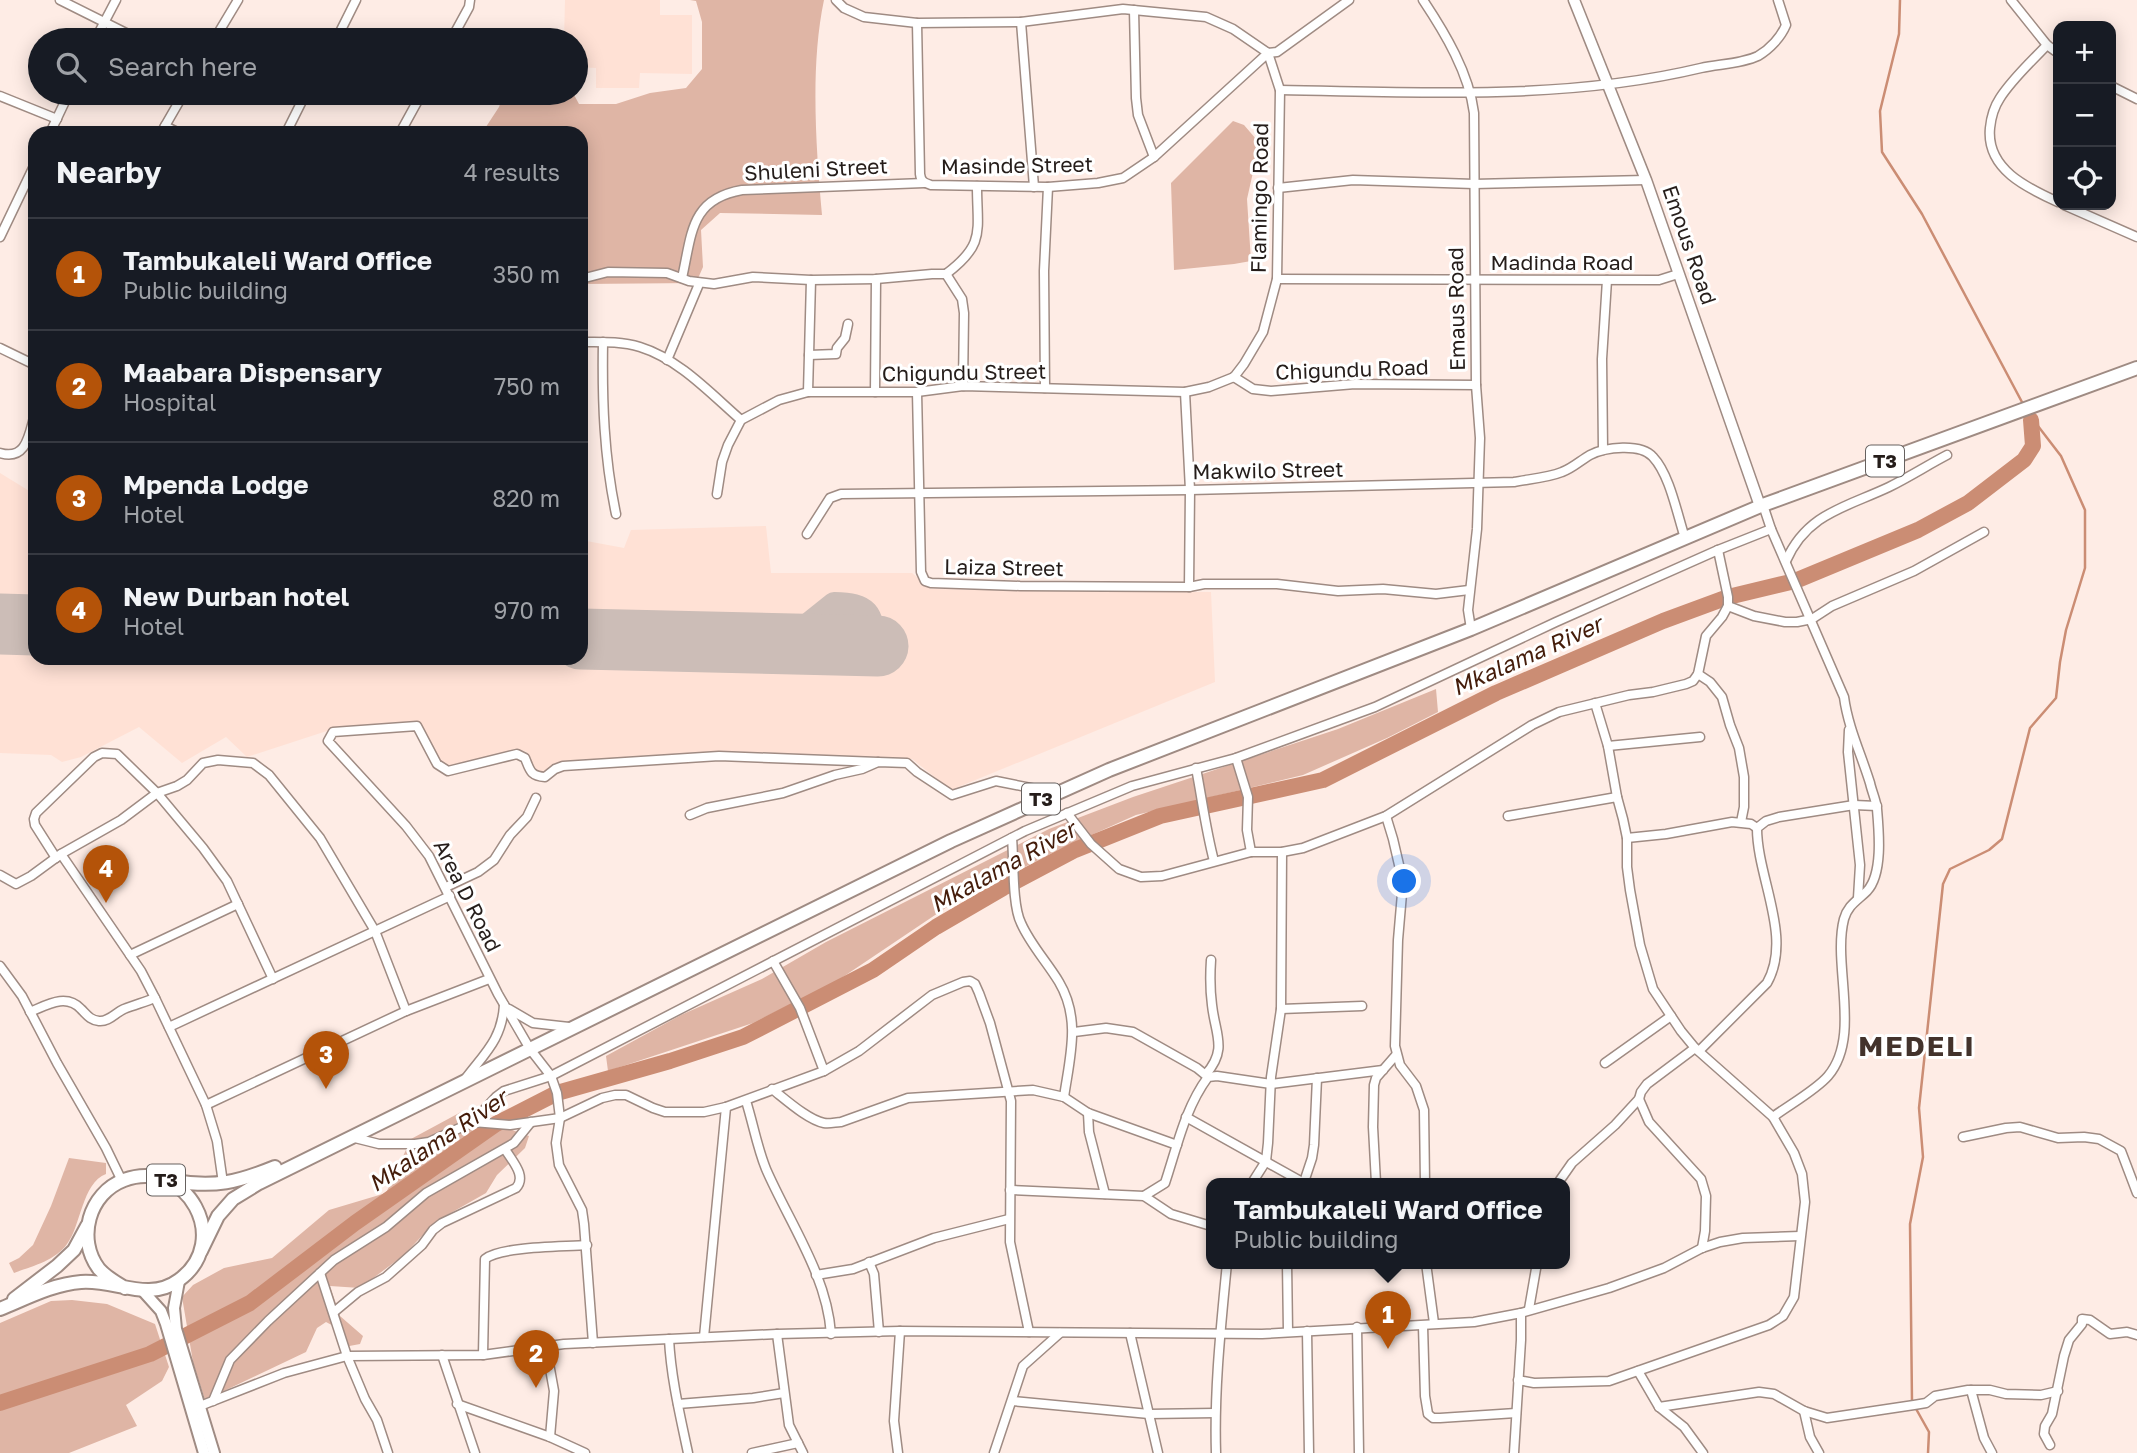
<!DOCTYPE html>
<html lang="en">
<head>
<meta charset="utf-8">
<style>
	:root { --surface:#171b24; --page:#242831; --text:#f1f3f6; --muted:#9ea1a6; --line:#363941; --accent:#b45309 }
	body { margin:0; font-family:"Golos Text",sans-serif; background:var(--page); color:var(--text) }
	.controls { position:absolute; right:21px; top:21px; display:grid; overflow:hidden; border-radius:14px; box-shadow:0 4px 18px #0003 }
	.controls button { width:63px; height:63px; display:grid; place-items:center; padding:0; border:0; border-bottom:2px solid var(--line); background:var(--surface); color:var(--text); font:35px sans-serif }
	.you { position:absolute; left:1405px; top:882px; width:24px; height:24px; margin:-18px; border:5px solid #fff; border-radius:50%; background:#1a73e8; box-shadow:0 0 0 10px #1a73e833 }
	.badge { display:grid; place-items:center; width:46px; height:46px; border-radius:50%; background:var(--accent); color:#fff; font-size:23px; font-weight:700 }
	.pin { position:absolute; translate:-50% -58px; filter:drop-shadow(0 2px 4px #0008) }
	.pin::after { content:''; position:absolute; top:37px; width:24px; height:21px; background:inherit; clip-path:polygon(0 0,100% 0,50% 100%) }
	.popup { position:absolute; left:1206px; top:1178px; width:364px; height:91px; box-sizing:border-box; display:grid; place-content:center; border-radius:14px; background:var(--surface); filter:drop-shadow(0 2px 5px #0005); font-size:23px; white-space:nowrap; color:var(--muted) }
	.popup b { font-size:26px; color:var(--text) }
	.popup::after { content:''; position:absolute; left:50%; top:100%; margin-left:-14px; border:14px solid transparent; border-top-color:var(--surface) }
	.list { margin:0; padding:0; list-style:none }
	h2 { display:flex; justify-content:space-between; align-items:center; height:91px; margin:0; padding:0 28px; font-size:30px }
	h2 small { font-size:23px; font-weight:400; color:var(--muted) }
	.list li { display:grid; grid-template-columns:46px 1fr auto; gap:21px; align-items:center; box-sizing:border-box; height:112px; padding:0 28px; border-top:2px solid var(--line) }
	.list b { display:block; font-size:26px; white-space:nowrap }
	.list p { margin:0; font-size:23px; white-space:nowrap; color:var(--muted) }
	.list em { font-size:23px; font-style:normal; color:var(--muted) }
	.icon { flex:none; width:38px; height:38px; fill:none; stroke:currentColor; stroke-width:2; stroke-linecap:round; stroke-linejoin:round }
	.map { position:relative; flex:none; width:2137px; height:1453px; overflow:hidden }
	.search { position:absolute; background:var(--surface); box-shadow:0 4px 18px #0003; left:28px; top:28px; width:560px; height:77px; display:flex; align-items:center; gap:18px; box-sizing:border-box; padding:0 24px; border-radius:38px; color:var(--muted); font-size:26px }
	.panel { position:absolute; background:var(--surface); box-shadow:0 4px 18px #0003; left:28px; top:126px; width:560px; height:539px; border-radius:21px }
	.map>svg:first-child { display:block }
	.built { fill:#ffe1d5 }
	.green { fill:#dfb5a5 }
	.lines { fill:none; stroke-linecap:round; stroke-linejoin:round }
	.stream { stroke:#cb8d74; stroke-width:2.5 }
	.river { stroke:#cb8d74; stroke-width:16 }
	.taxiway { stroke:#ccbdb7; stroke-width:24 }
	.runway { stroke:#ccbdb7; stroke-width:61 }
	.minor-casing { stroke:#9f8b83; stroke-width:11 }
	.tertiary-casing { stroke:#9f8b83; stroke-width:13 }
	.secondary-casing { stroke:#9f8b83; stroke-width:14 }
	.trunk-casing { stroke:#9f8b83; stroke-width:16 }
	.minor { stroke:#fff; stroke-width:8 }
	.tertiary { stroke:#fff; stroke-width:10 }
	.secondary { stroke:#fff; stroke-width:10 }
	.trunk { stroke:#fff; stroke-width:12 }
	.labels { text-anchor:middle; stroke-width:6; stroke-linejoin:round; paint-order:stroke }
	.shield { fill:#fff; stroke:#66615f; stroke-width:2 }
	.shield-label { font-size:19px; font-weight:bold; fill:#251d1a }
	.street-label { font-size:21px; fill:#251d1a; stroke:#fff }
	.water-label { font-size:23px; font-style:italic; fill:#441c0a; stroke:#fff }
	.district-label { font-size:28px; font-weight:bold; letter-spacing:2px; fill:#43332c; stroke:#fff }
</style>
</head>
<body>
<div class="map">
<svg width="2137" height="1453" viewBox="0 0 2137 1453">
	<rect width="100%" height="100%" fill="#feece5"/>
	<g class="built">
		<path d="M565 0H660V15H692V74L640 73 639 88H596V68L576 67V40H564Z"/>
		<path d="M0 473 31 492 35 486V658H581V540L624 548 631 530 766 526 771 573H912L931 589 1211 592 1215 682 951 790 912 759 710 753 555 763 542 774 533 772 527 752 521 750 447 767 443 765 419 722 336 728 247 757 226 737 182 763 139 727 81 757 62 762 51 755 0 753Z"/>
	</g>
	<g class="green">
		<path d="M690 0H824C810 66 816 148 822 215L720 213 701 230 703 267 696 283 581 284V133H482L499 107 504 93H573L579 104H616L650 93 686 88 702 69V22L696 1Z"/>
		<path d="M1233 121 1244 125 1256 139V159L1247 199 1251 261 1234 264 1174 270 1171 183Z"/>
		<path d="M1436 689 1438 712 1387 738 1303 775 1136 815 1058 850 947 907 834 983 753 1023 608 1071 606 1056 681 1015 762 979 826 942 1049 829 1133 797 1338 729Z"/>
		<path d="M461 1112 529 1136 525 1148 497 1175 486 1193 435 1222 404 1255 360 1288 330 1286 340 1316 363 1336 360 1344 344 1347 339 1329 326 1322 317 1328 306 1352 205 1400 193 1362 182 1297 193 1285 224 1268 272 1258 329 1210 386 1193 411 1139Z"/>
		<path d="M69 1158 106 1163V1174C82 1183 81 1226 67 1244 55 1261 32 1266 14 1273L9 1263 19 1258 33 1245 51 1206Z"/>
		<path d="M72 1300 107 1304 155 1324 169 1367 162 1381 126 1405 137 1426 69 1453H0V1323L51 1301Z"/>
	</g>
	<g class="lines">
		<g class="stream">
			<path d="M1900 0 1899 34 1880 111 1882 152 1922 214 2023 404"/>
			<path d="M1912 1402 1910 1224 1923 1157 1919 1108 1943 884 1950 869 1989 850 2002 839 2030 728 2056 698 2060 662 2066 630 2085 568V510L2061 456 2028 413"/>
			<path d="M1915 1407 1929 1432 1928 1453"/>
		</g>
		<path class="river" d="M0 1403 150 1354 250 1303 355 1223 496 1124 557 1093 670 1061 743 1037 873 970 936 927 1003 888 1075 850 1160 816 1323 780 1496 693 1663 621 1728 597 1795 581 1918 530 1968 503 2024 460 2033 446 2031 420"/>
		<path class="taxiway" d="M784 644 834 604C868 605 872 612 874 646"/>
		<g class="runway">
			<path d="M0 624 35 625"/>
			<path d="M581 639 878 646"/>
		</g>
		<g class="minor-casing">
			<g id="minor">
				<path d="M60 0 140 40"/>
				<path d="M836 0 844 8 864 17 917 23 1021 22 1123 9 1206 17 1233 29 1268 53 1277 52 1349 0"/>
				<path d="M1423 0C1445 33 1469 73 1474 113L1476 385 1480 438 1477 529 1468 610 1471 629"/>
				<path d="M2011 0 2047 45 2058 53"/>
				<path d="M1134 10 1136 98 1138 115 1154 157"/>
				<path d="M1021 22 1034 187"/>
				<path d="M917 23 920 174C921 182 925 183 931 185L1048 187 1098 183 1123 178 1154 157 1268 53 1280 90 1277 279 1263 332 1244 364 1234 377"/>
				<path d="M95 40 116 0"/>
				<path d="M214 40 238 0"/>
				<path d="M336 40 356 0"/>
				<path d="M451 40 469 7 470 0"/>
				<path d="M2047 45C2031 62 2013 78 2000 98 1994 107 1991 118 1990 128 1986 169 2027 188 2058 202"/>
				<path d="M2111 86 2137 99"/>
				<path d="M1280 90C1420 92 1563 101 1701 68 1719 64 1741 64 1758 56 1770 49 1781 37 1786 25L1778 0"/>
				<path d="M0 96 57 119"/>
				<path d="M165 126 179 133"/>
				<path d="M50 133 69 93"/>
				<path d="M161 133 184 93"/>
				<path d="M286 133 306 93"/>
				<path d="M400 133 422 93"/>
				<path d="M1278 188 1353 180 1474 184 1646 180"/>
				<path d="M2064 205 2137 237"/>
				<path d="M0 237 35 164"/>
				<path d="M946 274 962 299 964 313 963 386"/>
				<path d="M946 274C986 244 977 231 977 186"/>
				<path d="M682 278C692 234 690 199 742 190L924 183"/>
				<path d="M581 279 608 272 667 273 689 281 714 284 753 277 811 280 876 279 932 274H946"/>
				<path d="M1277 279 1659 280 1678 274"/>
				<path d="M581 342C601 342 621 341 640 347 679 359 711 394 741 420"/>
				<path d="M603 342C602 401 604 457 616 514"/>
				<path d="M0 348 35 365"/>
				<path d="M809 355 836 354 837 348 845 338 848 324"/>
				<path d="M667 360 699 284"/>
				<path d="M1234 377 1253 389 1271 391 1355 384 1476 385"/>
				<path d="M1045 388 1044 271 1048 187"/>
				<path d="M808 392 811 280"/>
				<path d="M875 392 876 279"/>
				<path d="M917 392 921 572 925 581 931 583 1020 586 1189 587 1204 584H1277L1338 591 1383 589 1436 594 1469 590"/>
				<path d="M1185 392 1190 490 1189 587"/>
				<path d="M1603 450 1602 359 1607 280"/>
				<path d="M0 453C27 461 29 434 35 414"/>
				<path d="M717 494 722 462 728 445 741 420 779 400 808 392H917L963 386 1185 392 1209 387 1234 377"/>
				<path d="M1763 505 1771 529 1844 697C1848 727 1861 754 1870 783 1872 792 1876 800 1877 809 1879 832 1883 874 1867 891 1857 901 1848 905 1844 919 1832 965 1862 1036 1828 1076 1816 1090 1789 1105 1773 1117"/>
				<path d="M807 534 830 498 841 494 1190 490 1514 482C1529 479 1547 478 1562 472 1573 468 1581 460 1590 455 1605 447 1641 443 1653 457 1670 475 1677 514 1685 538"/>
				<path d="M1786 561C1807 513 1847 507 1889 487 1909 477 1928 465 1947 455"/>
				<path d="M1728 606 1754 616 1785 622H1797L1812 619 1832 606 1914 571 1984 532"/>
				<path d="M1698 674 1710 682 1722 697 1730 725 1739 748 1744 777V807L1741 822"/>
				<path d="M1849 730 1848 752 1860 865 1858 898"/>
				<path d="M1608 746 1700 737"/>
				<path d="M1236 758 1248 797 1247 830 1251 852"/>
				<path d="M1196 768C1202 799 1206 831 1214 861"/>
				<path d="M1067 813 1091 844 1119 869 1141 877 1162 876 1251 852H1282L1303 848 1386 816 1532 725 1559 712 1629 695 1653 692 1686 684 1693 681 1698 674 1706 636 1722 617 1728 606V597L1718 550"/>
				<path d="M690 815 707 808 783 793 835 775 862 769 878 762 907 763 917 772 952 795 996 781 1056 793"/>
				<path d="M1386 816 1393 839 1403 882 1398 940 1395 1046 1400 1065 1416 1086 1424 1110 1425 1183"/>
				<path d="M1508 816 1617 797"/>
				<path d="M1012 838C1014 860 1012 905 1021 923 1030 944 1047 962 1059 982 1081 1019 1070 1056 1064 1097"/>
				<path d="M1627 838 1666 834 1732 822 1751 824 1757 828"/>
				<path d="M61 854 141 971 155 998 206 1105 217 1141 223 1183"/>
				<path d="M56 858 35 825 34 819 36 813 94 757 102 753 117 754 157 793 203 848 227 881 273 979"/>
				<path d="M0 875 16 884 31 876 61 854 121 820 157 793 177 786 187 780 203 763 218 760 253 763 269 775 320 838 375 931 406 1011"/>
				<path d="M446 887 478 872 494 860 510 835 527 817 536 798"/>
				<path d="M130 955 238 904"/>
				<path d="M773 961 800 1008 824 1071"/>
				<path d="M0 966 22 996 57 1063 106 1148 122 1181"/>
				<path d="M509 1009 533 1023 569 1027"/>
				<path d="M1281 1009 1362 1006"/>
				<path d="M30 1012C47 1005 66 993 81 1009 87 1015 90 1020 99 1021 109 1022 115 1013 124 1009 134 1005 145 1002 155 998"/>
				<path d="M169 1027 450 896"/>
				<path d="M1074 1032 1106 1028 1133 1032 1197 1068 1208 1077"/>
				<path d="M1695 1048 1647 1084 1641 1092 1639 1099 1649 1122 1701 1179 1706 1196 1705 1231 1702 1248"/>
				<path d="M1699 1051 1767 983C1793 937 1757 878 1757 828L1766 821 1779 817 1854 805 1877 806"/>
				<path d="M1605 1063 1671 1016"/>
				<path d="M1206 1074C1228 1049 1215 1034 1212 1005 1210 990 1210 975 1211 960"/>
				<path d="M466 1078C485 1053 502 1039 504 1005"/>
				<path d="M772 1089C785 1099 808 1120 824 1123 830 1124 836 1122 841 1122L908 1098 1033 1090 1064 1097 1088 1113 1177 1145"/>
				<path d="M746 1101C753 1123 757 1147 766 1169 789 1222 827 1275 831 1334"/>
				<path d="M206 1105 406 1011 489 979"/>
				<path d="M1088 1113 1089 1132 1105 1194"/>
				<path d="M1186 1117 1304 1183"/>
				<path d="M473 1122 496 1097 504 1091 551 1076 1025 831 1132 786 1236 758 1375 707 1556 622 1718 550 1771 529"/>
				<path d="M351 1137 379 1144H415L429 1142 473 1122 510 1125 560 1118 602 1098 615 1095H626L653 1108 665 1112H704L726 1107 824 1071 859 1051 932 995 963 982 970 981 975 984 979 993 990 1023 1011 1101 1010 1242 1029 1332"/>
				<path d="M1963 1137 2006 1128 2020 1127 2058 1138 2084 1137 2099 1139 2121 1151 2137 1193"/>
				<path d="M1304 1182 1312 1158 1314 1145 1317 1078"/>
				<path d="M1252 1183 1266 1161 1268 1143 1271 1077 1281 1009 1282 852"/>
				<path d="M1376 1183 1373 1127 1374 1085 1376 1078 1396 1055"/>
				<path d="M1558 1183 1572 1163 1615 1125 1639 1099"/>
				<path d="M1010 1190 1144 1196 1171 1214 1211 1226"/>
				<path d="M1144 1196 1165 1183C1177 1147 1185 1108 1208 1077L1217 1076 1271 1084 1383 1070"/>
				<path d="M869 1262 874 1274 879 1332"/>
				<path d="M1287 1263 1288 1331"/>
				<path d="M1426 1263 1434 1323"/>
				<path d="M320 1273 347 1356 365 1399 377 1420 388 1453"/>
				<path d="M816 1275 853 1269 934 1238 1009 1219"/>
				<path d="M1529 1309 1537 1263"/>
				<path d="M334 1312 358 1292 386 1277 422 1245 433 1230 442 1223 516 1188C527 1176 512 1161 505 1149"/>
				<path d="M1423 1326 1425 1396 1428 1414 1433 1418H1440L1516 1413"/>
				<path d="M1357 1327 1359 1453"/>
				<path d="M1307 1331 1309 1453"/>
				<path d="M1130 1333 1158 1453"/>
				<path d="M777 1334 789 1425 803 1453"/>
				<path d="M704 1337 726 1107"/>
				<path d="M669 1339C671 1378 680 1415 688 1453"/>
				<path d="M593 1343 584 1224 582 1210 559 1165 556 1143 560 1118 557 1093 551 1076 530 1049 498 994 429 856 406 826 328 741 333 732 417 726 437 764 448 771 517 754 525 758C530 770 530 776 545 777L555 769 563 766 719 756 878 762"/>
				<path d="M546 1347 554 1391 550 1437"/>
				<path d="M442 1355 475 1453"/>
				<path d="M483 1355 485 1259C501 1246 564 1247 587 1245"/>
				<path d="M1638 1371 1659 1407 1684 1427 1703 1453"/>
				<path d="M1518 1380 1534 1383 1609 1381 1769 1325 1783 1316 1794 1297 1805 1202 1802 1174 1794 1153 1773 1117 1695 1048 1681 1031 1653 989 1640 945 1630 890 1627 867V838L1623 819 1617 797 1608 746 1595 703"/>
				<path d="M1971 1390 1984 1438 1992 1453"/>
				<path d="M213 1401 230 1360 268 1321 334 1260 386 1227 426 1193 514 1143 531 1122"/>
				<path d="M1012 1401 1149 1414 1215 1413"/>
				<path d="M457 1404 550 1437 585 1453"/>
				<path d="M678 1404 753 1398 784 1393"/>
				<path d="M200 1406 284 1373 347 1356 483 1355 564 1344 777 1334 900 1331 1262 1334 1474 1322 1521 1313 1609 1288 1664 1268 1702 1248 1720 1242 1743 1238 1800 1236"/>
				<path d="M1659 1407 1759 1392 1774 1394 1804 1411 1827 1418 1914 1405 1926 1403 1935 1396 1968 1390H1990L2006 1394 2041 1395 2058 1391"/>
				<path d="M1804 1411 1810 1437 1819 1453"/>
				<path d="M2050 1445 2044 1434 2045 1426 2052 1414 2064 1356 2069 1340 2082 1324V1319L2090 1320 2110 1334 2127 1332 2137 1335"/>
				<path d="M752 1453 798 1443"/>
				<path d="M898 1453 894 1421 900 1331"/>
				<path d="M994 1453 1023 1366 1060 1333"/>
				<path d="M1216 1453C1214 1389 1221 1326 1227 1263"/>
				<path d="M1514 1453 1521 1340V1313"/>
			</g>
		</g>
		<g class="tertiary-casing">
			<path id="tertiary" d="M1574 0 1646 180 1760 506"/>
		</g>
		<g class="secondary-casing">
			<g id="secondary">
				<path d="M179 1281 174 1308 176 1329 214 1453"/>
				<path d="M143 1291 161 1311 166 1324 204 1453"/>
			</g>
		</g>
		<g class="trunk-casing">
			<g id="trunk">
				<path d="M174 1181C215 1188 238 1182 275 1167"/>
				<path d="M201 1251 218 1216 233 1199 259 1183 951 841 1109 770 1471 629 1763 505 2137 368"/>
				<path d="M14 1299 57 1266 74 1250 87 1226"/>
				<path d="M0 1309C25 1299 53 1284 81 1282 115 1279 148 1303 179 1280 233 1241 187 1157 124 1180 89 1193 76 1239 99 1269 106 1277 115 1282 125 1288"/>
			</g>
		</g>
		<use href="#minor" class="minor"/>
		<use href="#tertiary" class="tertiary"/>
		<use href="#secondary" class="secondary"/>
		<use href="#trunk" class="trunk"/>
	</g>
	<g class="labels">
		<g class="shield">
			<rect x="1866" y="445.5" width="38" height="31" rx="5"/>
			<rect x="1022" y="783.5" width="38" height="31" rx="5"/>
			<rect x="147" y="1164.5" width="38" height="31" rx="5"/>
		</g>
		<g class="shield-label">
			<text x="1885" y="468">T3</text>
			<text x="1041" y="806">T3</text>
			<text x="166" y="1187">T3</text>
		</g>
		<g class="street-label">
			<text transform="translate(1017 166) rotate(-1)" y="7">Masinde Street</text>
			<text transform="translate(816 170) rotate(-3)" y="7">Shuleni Street</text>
			<text transform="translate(1260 198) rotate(-89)" y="7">Flamingo Road</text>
			<text transform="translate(1689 245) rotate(71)" y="7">Emous Road</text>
			<text x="1562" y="270">Madinda Road</text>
			<text transform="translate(1457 309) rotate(-91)" y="7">Emaus Road</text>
			<text transform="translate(1352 370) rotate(-2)" y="7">Chigundu Road</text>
			<text transform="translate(964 373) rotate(-1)" y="7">Chigundu Street</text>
			<text transform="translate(1268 471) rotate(-1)" y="7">Makwilo Street</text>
			<text transform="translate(1004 568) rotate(1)" y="7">Laiza Street</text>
			<text transform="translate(467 896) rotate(63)" y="7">Area D Road</text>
		</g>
		<g class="water-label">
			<text transform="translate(1527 656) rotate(-24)" y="8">Mkalama River</text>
			<text transform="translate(1003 867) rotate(-29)" y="8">Mkalama River</text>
			<text transform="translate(438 1141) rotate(-34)" y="8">Mkalama River</text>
		</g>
		<g class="district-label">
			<text x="1917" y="1056">MEDELI</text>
		</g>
	</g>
</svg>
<div class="controls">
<button>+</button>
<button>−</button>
<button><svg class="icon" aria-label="locate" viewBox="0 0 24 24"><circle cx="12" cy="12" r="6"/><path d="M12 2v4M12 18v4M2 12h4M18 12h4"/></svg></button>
</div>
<div class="you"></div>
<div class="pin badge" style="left:1388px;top:1349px">1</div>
<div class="popup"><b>Tambukaleli Ward Office</b>Public building</div>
<div class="pin badge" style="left:536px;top:1388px">2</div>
<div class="pin badge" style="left:326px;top:1089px">3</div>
<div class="pin badge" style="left:106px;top:903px">4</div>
<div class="search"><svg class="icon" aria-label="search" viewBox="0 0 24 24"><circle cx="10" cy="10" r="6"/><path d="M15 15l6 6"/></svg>Search here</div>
<section class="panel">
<h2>Nearby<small>4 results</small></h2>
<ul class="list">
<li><span class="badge">1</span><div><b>Tambukaleli Ward Office</b><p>Public building</p></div><em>350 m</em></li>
<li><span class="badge">2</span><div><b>Maabara Dispensary</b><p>Hospital</p></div><em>750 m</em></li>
<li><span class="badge">3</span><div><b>Mpenda Lodge</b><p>Hotel</p></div><em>820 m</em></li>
<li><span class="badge">4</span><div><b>New Durban hotel</b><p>Hotel</p></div><em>970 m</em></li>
</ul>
</section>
</div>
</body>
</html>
